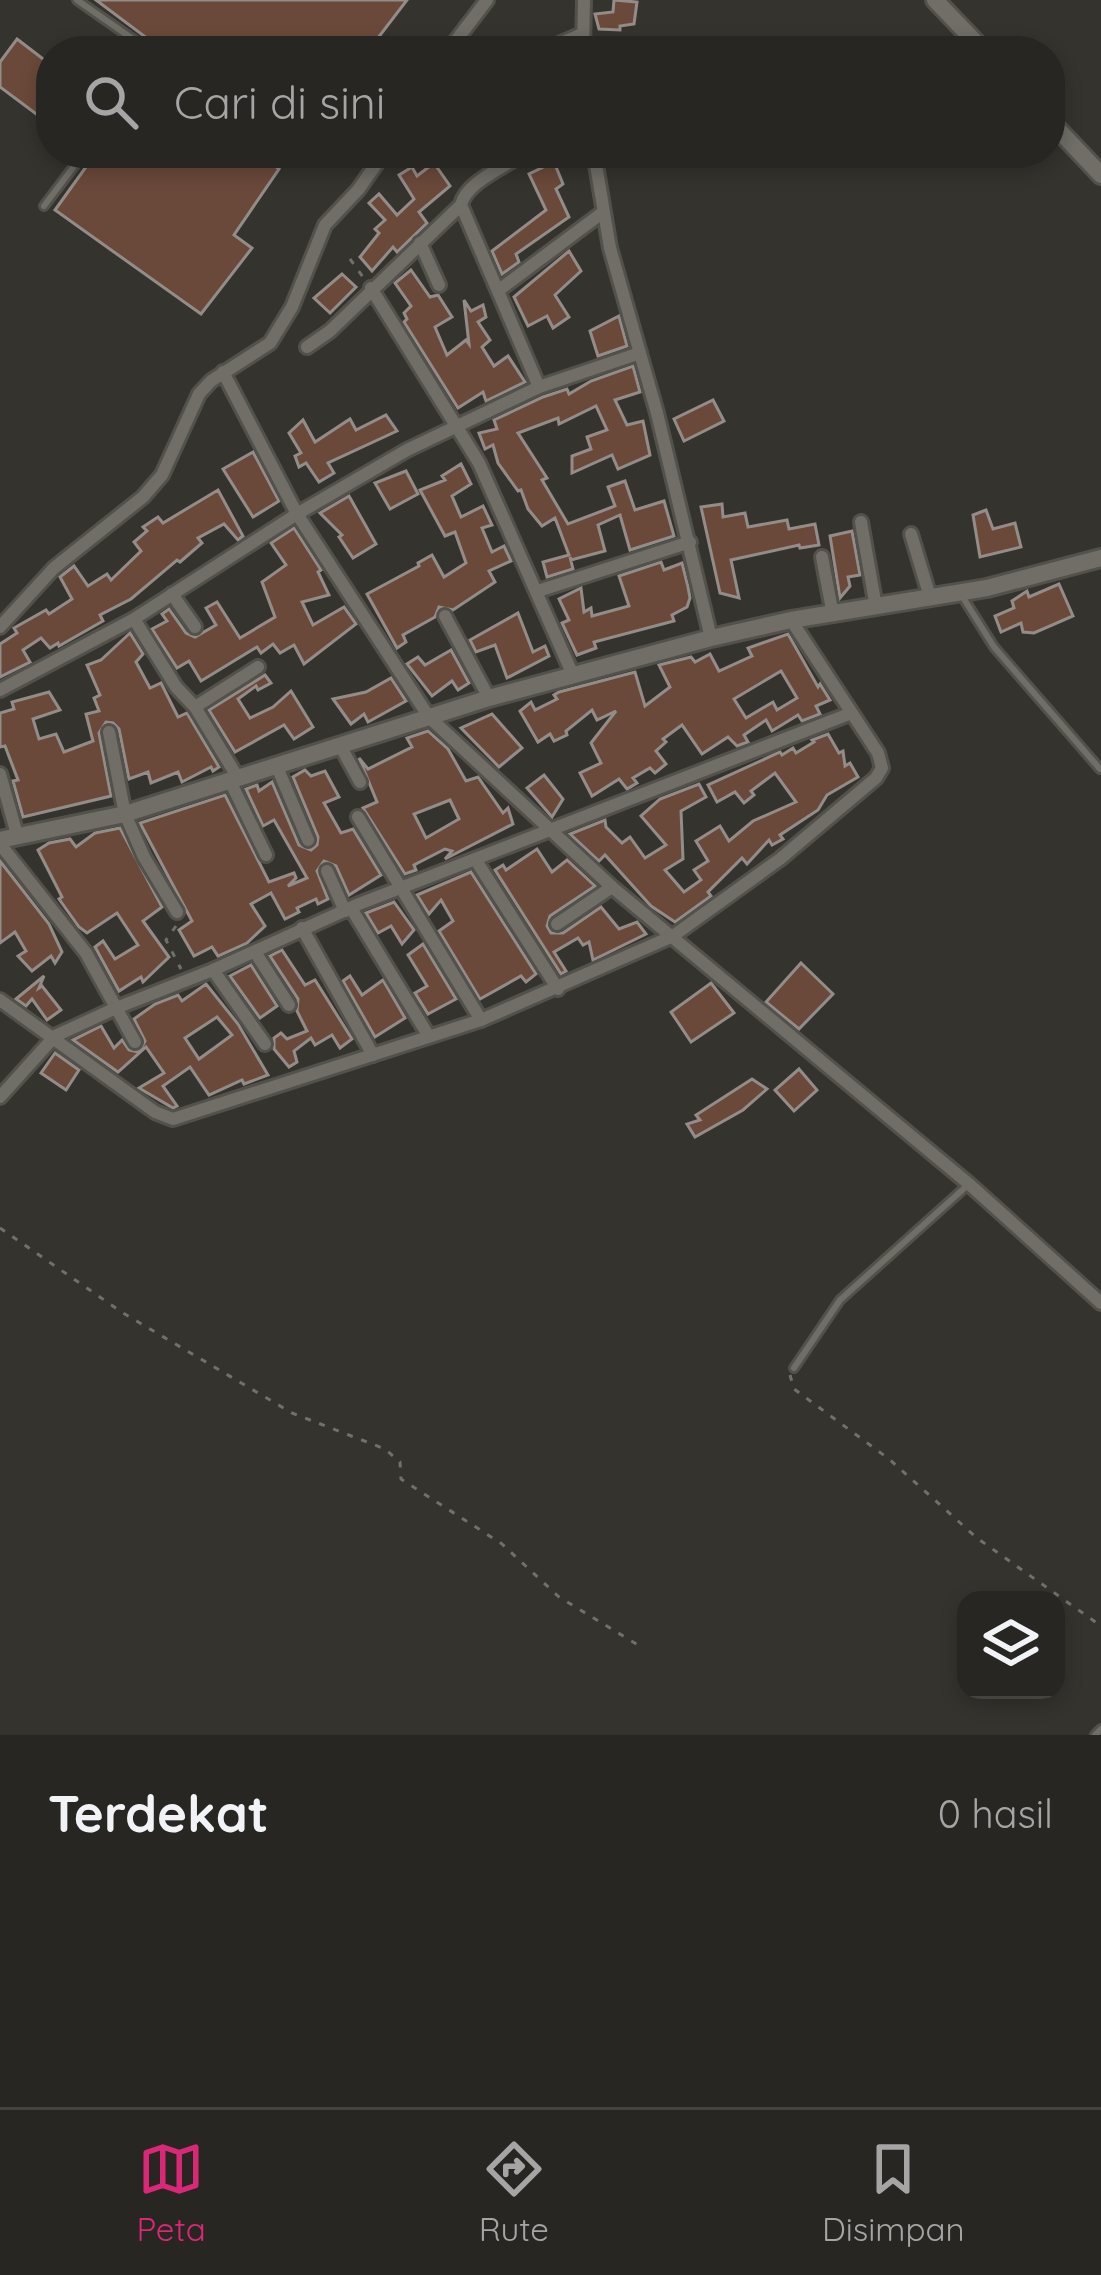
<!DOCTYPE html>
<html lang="id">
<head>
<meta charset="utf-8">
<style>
	:root { --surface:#282622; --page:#34322f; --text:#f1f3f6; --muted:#a5a5a5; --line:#444340; --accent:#db2777 }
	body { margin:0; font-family:Quicksand,sans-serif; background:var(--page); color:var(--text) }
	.controls { position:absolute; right:36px; bottom:36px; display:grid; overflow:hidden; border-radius:24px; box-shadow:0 6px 18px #0003 }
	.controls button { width:108px; height:108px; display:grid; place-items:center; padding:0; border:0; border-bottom:3px solid var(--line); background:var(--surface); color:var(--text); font:60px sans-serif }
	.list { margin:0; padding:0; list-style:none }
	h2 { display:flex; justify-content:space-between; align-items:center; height:156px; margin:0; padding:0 48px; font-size:51px }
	h2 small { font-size:39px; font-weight:400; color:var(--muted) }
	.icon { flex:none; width:66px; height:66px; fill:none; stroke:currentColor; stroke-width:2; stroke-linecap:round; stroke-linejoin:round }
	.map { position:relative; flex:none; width:1101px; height:1735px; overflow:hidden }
	.search { position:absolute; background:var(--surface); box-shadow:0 6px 18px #0003; left:36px; right:36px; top:36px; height:132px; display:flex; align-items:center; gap:30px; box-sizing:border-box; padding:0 42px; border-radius:48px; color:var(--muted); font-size:45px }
	.sheet { height:372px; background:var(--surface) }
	nav { display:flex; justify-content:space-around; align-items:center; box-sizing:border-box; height:168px; border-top:3px solid var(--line); background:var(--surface); font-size:33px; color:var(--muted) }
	nav a { display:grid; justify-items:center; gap:6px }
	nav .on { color:var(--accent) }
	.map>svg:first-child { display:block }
	.building { fill:#6b493a; stroke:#948c88; stroke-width:3; fill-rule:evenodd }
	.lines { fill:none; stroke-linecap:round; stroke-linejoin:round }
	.lane-casing { stroke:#53514c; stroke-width:12 }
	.street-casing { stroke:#53514c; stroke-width:18 }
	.secondary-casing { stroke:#53514c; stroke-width:22 }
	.path { stroke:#72706b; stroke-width:3; stroke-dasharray:6 9; stroke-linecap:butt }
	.lane { stroke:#706e67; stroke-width:6 }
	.street { stroke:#706e67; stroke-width:12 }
	.secondary { stroke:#706e67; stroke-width:16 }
</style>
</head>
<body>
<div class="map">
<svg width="1101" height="1735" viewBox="0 0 1101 1735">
	<rect width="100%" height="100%" fill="#35332d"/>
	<g class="building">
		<path d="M96 0H407L368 51H164Z"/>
		<path d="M614 0 637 2 634 24 620 26V30L599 29 595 14 613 12Z"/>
		<path d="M17 39 51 65V125L0 87V62Z"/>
		<path d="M96 153H258L279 169 234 235 252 248 201 314 55 210Z"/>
		<path d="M554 162 563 184 556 189 569 217 516 254 519 262 502 274 492 251 546 210 529 174Z"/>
		<path d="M434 163 450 186 419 212 427 223 397 252 393 247 372 271 360 257 379 233 375 229 385 220 369 203 379 194 397 215 414 199 399 175 412 167 417 176Z"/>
		<path d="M569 251 581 271 555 295 569 317 553 328 547 316 528 326 514 297Z"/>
		<path d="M411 270 430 297 438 295 452 317 435 327 447 355 466 340 469 344 464 300 471 311 483 305 486 317 478 322 490 340 482 347 494 366 508 356 525 382 486 401 483 392 458 408 404 322 407 319 404 313 411 306 395 283Z"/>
		<path d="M342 274 356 287 330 313 314 298Z"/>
		<path d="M619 316 627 346 598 356 590 331Z"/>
		<path d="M633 366 640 392 615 400 627 425 643 421 650 455 618 469 612 455 572 473V456L591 449 587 437 607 430 596 406 559 424 558 418 518 433 547 478 542 480 568 524 615 506 608 487 625 481 635 510 664 501 674 536 630 550 620 515 598 525 605 551 571 560 570 557 573 569 547 577 543 562 569 555 555 518 542 526 528 509 521 490 518 491 498 463 493 445 485 449 479 433 497 429 494 420 543 397 567 389 569 394 591 381Z"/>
		<path d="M713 400 724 421 684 441 674 419Z"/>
		<path d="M386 415 397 431 328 463 334 473 319 482 306 463 299 467 295 456 301 453 289 433 303 420 315 442 350 419 356 430Z"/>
		<path d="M253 452 279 501 253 517 223 469Z"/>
		<path d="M461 464 471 484 452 496 461 517 483 506 492 525 482 528 492 552 504 546 511 561 489 571 495 582 453 610 439 607 435 617 403 635 406 642 397 648 367 594 419 566 418 563 432 555 444 577 466 563 455 532 445 536 420 490 445 480 442 476Z"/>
		<path d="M406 471 418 494 390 509 375 483Z"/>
		<path d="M218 490 243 536 238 540 224 524 198 538 202 543 180 562 177 560 131 599 100 615 103 621 59 646 58 643 50 648 41 638 23 650 30 662 0 677V644L17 633 14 628 46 610 49 614 72 599 60 577 74 566 88 586 107 574 111 580 141 551 134 542 147 531 143 527 158 517 163 523Z"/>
		<path d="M349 496 376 544 353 558 339 537 342 535 320 513Z"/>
		<path d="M722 504 723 517 745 513 748 527 787 520 789 529 815 524 819 545 800 548 799 545 731 560 739 598 720 593 701 507Z"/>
		<path d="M986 510 993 529 1015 523 1021 547 980 557 973 515Z"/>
		<path d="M294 528 321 570 318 572 329 595 302 602 313 625 344 607 356 624 304 664 294 645 280 653 273 644 261 653 257 647 201 681 189 661 177 668 152 629 167 621 162 614 169 609 186 633 195 637 216 625 206 608 217 602 240 638 275 617 262 582 286 565 271 543Z"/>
		<path d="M852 531 860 575 848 577 850 586 840 598 830 536Z"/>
		<path d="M661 562 664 570 682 563 688 587 690 598 687 607 672 615 674 621 594 642 596 648 577 655 562 623 569 620 559 599 581 588 584 612 591 608 592 616 629 606 619 576Z"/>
		<path d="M1059 584 1073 616 1034 633 1023 632 1021 623 1001 632 995 616 1014 608 1012 601 1027 591 1029 597Z"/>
		<path d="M518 613 533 652 545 646 549 656 507 678 495 645 476 652 470 640Z"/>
		<path d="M130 633 143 654 136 662 150 688 161 683 178 717 187 713 219 767 213 771 211 767 182 782 178 772 151 783 148 772 129 779 119 729 113 723 106 722 99 733 111 796 23 817 13 781 18 780 5 746 0 747V713L14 709 12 702 49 692 60 710 33 719 39 739 56 734 64 752 93 741 86 714 99 711 94 698 100 695 87 665 101 660Z"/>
		<path d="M788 634 818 687 820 684 830 700 816 706 820 714 802 721 798 715 772 731 766 720 744 735 748 742 737 746 728 737 702 754 682 725 663 739 666 742 656 751 666 764 655 773 650 768 633 778 637 783 627 789 619 779 592 796 580 773 601 763 591 743 616 711 597 720 592 710 566 731 567 735 554 741 550 734 538 742 520 711 531 702 535 710 557 699 554 695 559 692 635 672 645 706 670 687 659 665 691 657 695 662 710 654 719 671 752 656 748 648ZM781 671 797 698 777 710 773 702 746 718 734 699Z"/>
		<path d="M451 650 469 683 458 690 452 681 432 696 407 664 418 657 425 665Z"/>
		<path d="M265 675 271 683 258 690 256 686 238 699 250 718 273 707 291 691 313 727 294 739 284 725 235 752 209 710Z"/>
		<path d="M391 678 406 701 368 722 364 714 351 724 333 699 366 692Z"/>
		<path d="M492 714 522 748 499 767 461 728Z"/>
		<path d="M428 731 448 749 466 781 478 777 503 813 508 808 513 824 445 859 452 851 445 849 414 865 416 870 405 874 363 808 377 802 359 758 368 769 412 747 407 738ZM450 800 459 819 426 838 414 814Z"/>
		<path d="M828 734 839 753 843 751 845 766 850 763 858 777 827 795 818 810 780 835 783 839 772 845 769 840 747 864 742 858 708 892 711 896 675 922 651 906 605 855 599 861 570 834 605 820 606 827 622 843 630 837 645 858 666 845 641 816 660 799 699 784 706 797 681 811 683 859 665 870 684 892 701 880 694 870 708 861 696 841 720 826 729 841 753 821 796 802 775 773 751 791 754 795 744 803 735 792 717 802 708 785 780 752 782 755 793 748 796 753 814 742 812 740Z"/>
		<path d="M305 770 311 776 325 771 339 797 324 803 341 833 353 829 381 875 349 895 336 866 324 861 317 871 328 899 318 904 316 899 297 908 299 912 285 919 271 893 251 904 265 926 247 943 218 956 212 947 194 956 179 930 192 921 140 823 225 795 269 882 294 873 296 878 288 886 307 878 274 820 263 826 246 789 257 785 259 791 272 782 299 845 311 850 317 845 318 837 293 777Z"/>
		<path d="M544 775 563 799 552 817 527 788Z"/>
		<path d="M120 828 162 907 143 921 169 957 143 982 141 977 119 991 95 947 103 941 115 959 138 945 117 913 87 933 79 927 59 899 62 897 38 850 49 843 70 839 76 847 95 833Z"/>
		<path d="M537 849 552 872 567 860 595 886 550 916 547 926 551 933H563L601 907 619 929 637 922 646 934 593 960 589 942 583 945 578 938 554 952 566 971 561 974 495 870 503 865 506 870Z"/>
		<path d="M0 861 49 924 62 952 55 963 51 956 32 971 18 956 26 951 15 932 0 943Z"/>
		<path d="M471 872 536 974 526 982 521 976 480 999 439 931 453 921 441 900 429 914 417 895Z"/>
		<path d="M394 902 414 930 402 944 391 926 378 933 366 913Z"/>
		<path d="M423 944 456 999 428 1014 415 993 427 986 408 955Z"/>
		<path d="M282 950 305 985 315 980 352 1039 340 1048 332 1035 315 1045 311 1038 294 1051 297 1062 289 1067 274 1049V1038L281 1033 287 1039 307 1031 297 1011 298 999 270 956Z"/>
		<path d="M801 963 833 994 799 1029 766 1002Z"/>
		<path d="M251 965 277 1006 260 1018 230 976Z"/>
		<path d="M44 976 39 988 42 986 61 1010 47 1020 32 999 26 1006 16 999Z"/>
		<path d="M350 976 362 995 383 980 405 1018 375 1037 343 981Z"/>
		<path d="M711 983 734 1013 691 1042 671 1012Z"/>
		<path d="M206 984 238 1024 268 1075 244 1084 242 1080 209 1095 190 1067 163 1086 177 1106 173 1108 139 1088 164 1073 146 1047 118 1072 73 1040 101 1026 114 1048 122 1040 129 1050 139 1052 145 1041 134 1019 155 1004 178 995 182 1001ZM217 1017 232 1035 199 1059 185 1038Z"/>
		<path d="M55 1053 79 1070 66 1090 41 1073Z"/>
		<path d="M799 1069 817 1090 794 1111 775 1090Z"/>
		<path d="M752 1079 767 1089 743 1110 695 1137 687 1124 700 1120 696 1115Z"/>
	</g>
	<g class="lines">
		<g class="lane-casing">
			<g id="lane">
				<path d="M77 0 150 51"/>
				<path d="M282 153 291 161"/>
				<path d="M44 206 84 153"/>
				<path d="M962 596 994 647 1100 769"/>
				<path d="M794 1368 840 1300 969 1184"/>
				<path d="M1095 1735 1101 1729"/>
			</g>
		</g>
		<g class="street-casing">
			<g id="street">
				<path d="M448 51 487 0"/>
				<path d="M543 51 582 34"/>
				<path d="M583 51 584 0"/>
				<path d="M524 153C505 167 466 182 461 205L539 387"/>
				<path d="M594 153 610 248 657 413 711 638"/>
				<path d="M420 243 439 285"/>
				<path d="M371 288 479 463 573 675"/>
				<path d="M499 290 602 213"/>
				<path d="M307 347 330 331 461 205"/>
				<path d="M223 372 297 514 429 717 612 887 969 1184 1101 1303"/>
				<path d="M861 522 876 607"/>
				<path d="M911 534 930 597"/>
				<path d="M822 557 833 615"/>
				<path d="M538 591 690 542"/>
				<path d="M172 594 195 627"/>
				<path d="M445 616 489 698"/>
				<path d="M134 619 176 687 195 707"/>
				<path d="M0 627 54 568 143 497 162 475 199 394 211 381 270 343 292 307 325 225 358 190 384 153"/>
				<path d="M0 690 134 619 297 514 407 450 539 387 640 353"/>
				<path d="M109 732 125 814 144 857 177 912"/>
				<path d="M341 747 360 782"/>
				<path d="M277 767 308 840"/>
				<path d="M0 774 18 838"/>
				<path d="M238 778 195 707 258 667"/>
				<path d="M230 781 266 855"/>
				<path d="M358 817 481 1020"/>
				<path d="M0 844 86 953 135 1042"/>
				<path d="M477 862 558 989"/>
				<path d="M327 871 345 911"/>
				<path d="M351 908 428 1035"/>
				<path d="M557 924 612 887"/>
				<path d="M302 928 373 1055"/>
				<path d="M255 952 289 1005"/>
				<path d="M213 970 265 1044"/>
				<path d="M0 1000 155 1112 173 1119 481 1020 673 936 780 859 876 778 882 768 878 753 791 620"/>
				<path d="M0 1097 55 1036 116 1008 213 970 359 904 849 714"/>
			</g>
		</g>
		<g class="secondary-casing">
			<g id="secondary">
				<path d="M935 0 984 51"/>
				<path d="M1050 121 1101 175"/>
				<path d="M0 840 125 814 489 698 711 638 791 620 987 588 1101 558"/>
			</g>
		</g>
		<g class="path">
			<path d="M350 259 363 277"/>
			<path d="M176 926 166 940 181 969"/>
			<path d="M0 1228 123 1313 292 1413 385 1449 400 1462 401 1479 502 1544 559 1597 638 1645"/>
			<path d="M790 1375 794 1389 889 1459 977 1538 1101 1626"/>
		</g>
		<use href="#lane" class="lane"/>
		<use href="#street" class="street"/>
		<use href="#secondary" class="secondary"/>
	</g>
</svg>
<div class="controls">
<button><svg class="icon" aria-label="layers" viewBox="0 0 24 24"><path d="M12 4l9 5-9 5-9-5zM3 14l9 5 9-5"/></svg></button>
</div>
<div class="search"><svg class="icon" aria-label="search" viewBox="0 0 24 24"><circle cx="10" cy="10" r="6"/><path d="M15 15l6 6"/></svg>Cari di sini</div>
</div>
<section class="sheet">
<h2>Terdekat<small>0 hasil</small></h2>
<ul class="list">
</ul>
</section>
<nav>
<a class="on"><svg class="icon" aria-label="map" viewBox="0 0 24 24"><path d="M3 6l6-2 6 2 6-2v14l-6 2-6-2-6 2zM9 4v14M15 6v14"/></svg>Peta</a>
<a><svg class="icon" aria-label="directions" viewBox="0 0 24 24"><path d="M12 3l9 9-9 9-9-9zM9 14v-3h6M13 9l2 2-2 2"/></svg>Rute</a>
<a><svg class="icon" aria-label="saved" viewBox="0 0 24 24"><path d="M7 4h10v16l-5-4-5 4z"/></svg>Disimpan</a>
</nav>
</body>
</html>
